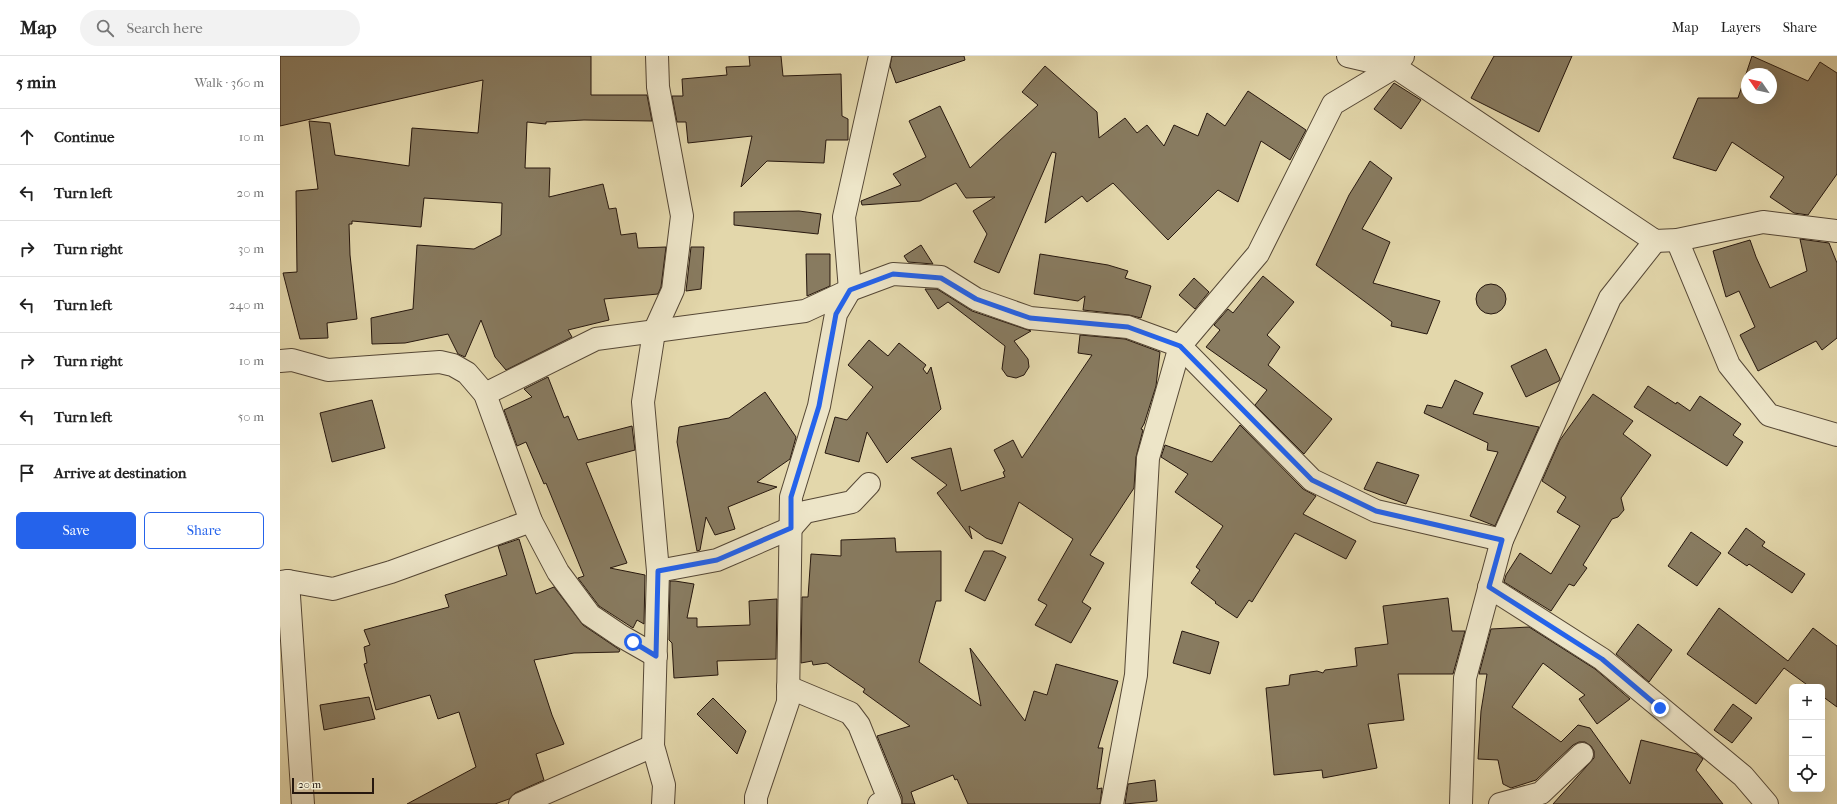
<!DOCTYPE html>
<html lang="en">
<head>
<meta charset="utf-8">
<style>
	:root { --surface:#fff; --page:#f2f2f2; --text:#222; --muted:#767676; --line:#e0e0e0; --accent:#2563eb }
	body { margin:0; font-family:"IM FELL French Canon",serif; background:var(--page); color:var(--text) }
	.controls { position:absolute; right:12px; bottom:12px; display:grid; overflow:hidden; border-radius:6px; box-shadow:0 4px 16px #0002 }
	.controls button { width:36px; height:36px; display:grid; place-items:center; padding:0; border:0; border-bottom:1px solid var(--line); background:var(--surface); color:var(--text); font:20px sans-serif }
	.compass { position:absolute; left:1461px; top:12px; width:36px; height:36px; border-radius:50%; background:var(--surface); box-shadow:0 4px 16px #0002; rotate:304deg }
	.scale { position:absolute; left:12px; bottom:10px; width:82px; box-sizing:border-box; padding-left:4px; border:2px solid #26170e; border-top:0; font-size:11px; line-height:14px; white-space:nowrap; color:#26170e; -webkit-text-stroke:3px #ede5c8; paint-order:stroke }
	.stop { position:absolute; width:12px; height:12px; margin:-9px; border:3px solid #2563eb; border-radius:50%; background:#fff }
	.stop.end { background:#2563eb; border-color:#fff; box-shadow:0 1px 4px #0008 }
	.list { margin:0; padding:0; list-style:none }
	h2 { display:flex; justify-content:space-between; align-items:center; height:52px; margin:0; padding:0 16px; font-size:17px }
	h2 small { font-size:13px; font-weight:400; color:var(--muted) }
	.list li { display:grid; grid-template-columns:26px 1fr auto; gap:12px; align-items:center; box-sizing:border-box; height:56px; padding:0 16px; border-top:1px solid var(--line) }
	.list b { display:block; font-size:15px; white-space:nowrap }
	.list em { font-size:13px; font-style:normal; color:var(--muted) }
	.actions { display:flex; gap:8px; padding:12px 16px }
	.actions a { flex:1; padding:9px 0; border:1px solid var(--accent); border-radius:6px; text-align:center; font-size:14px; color:var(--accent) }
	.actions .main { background:var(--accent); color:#fff }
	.icon { flex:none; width:22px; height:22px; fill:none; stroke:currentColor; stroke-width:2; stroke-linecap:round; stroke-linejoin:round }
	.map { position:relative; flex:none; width:1557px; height:748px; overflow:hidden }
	header { display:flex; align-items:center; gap:24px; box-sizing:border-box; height:56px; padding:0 20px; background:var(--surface); border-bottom:1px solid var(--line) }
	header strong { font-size:19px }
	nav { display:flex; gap:22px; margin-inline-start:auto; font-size:14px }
	.search { width:280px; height:36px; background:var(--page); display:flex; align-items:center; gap:10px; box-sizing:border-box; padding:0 14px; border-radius:22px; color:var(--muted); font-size:15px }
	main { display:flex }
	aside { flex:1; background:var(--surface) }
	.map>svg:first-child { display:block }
	.building { fill:#887b60; stroke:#26170e; fill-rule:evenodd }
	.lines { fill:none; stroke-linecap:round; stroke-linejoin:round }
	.minor-casing { stroke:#554735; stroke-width:24 }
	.minor { stroke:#ede5c8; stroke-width:22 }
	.route { stroke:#2563eb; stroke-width:5 }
</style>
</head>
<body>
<header>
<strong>Map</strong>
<div class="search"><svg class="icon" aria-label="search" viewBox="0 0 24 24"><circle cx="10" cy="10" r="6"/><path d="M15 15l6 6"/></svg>Search here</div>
<nav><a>Map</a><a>Layers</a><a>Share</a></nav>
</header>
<main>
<aside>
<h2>5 min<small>Walk · 360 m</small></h2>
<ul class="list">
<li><svg class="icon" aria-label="ahead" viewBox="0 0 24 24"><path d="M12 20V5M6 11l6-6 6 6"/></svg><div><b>Continue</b></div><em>10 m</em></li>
<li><svg class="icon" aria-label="left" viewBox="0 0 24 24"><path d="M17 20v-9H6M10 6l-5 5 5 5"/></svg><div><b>Turn left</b></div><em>20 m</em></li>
<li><svg class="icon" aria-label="right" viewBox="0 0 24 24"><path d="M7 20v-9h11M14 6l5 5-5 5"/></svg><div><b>Turn right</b></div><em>30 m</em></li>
<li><svg class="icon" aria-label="left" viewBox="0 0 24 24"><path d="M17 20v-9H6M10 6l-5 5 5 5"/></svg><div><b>Turn left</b></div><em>240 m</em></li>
<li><svg class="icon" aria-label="right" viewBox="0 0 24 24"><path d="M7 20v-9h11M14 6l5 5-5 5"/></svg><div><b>Turn right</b></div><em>10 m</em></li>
<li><svg class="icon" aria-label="left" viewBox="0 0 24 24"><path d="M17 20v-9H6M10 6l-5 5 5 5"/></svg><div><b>Turn left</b></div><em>50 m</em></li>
<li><svg class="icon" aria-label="arrive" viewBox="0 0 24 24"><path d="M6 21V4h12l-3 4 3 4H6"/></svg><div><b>Arrive at destination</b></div></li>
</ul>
<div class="actions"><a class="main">Save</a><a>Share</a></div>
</aside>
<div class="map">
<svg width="1557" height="748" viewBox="0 0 1557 748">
	<rect width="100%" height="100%" fill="#e3d7ab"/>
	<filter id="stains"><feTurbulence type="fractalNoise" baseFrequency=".005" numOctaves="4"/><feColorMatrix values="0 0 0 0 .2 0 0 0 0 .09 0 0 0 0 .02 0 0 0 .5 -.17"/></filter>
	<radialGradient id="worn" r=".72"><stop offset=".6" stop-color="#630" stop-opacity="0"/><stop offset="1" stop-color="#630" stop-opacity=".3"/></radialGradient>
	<g class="building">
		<path d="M0 0H311V39H367L372 65 304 64 266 66V68L247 66 245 112H270L269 141 323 128 329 153 336 152 341 179 356 177 358 192 386 191 381 231 378 238 324 243 329 264 288 274 292 281 226 314 215 301 201 264 185 301 178 298 168 278 125 287 92 288 91 262 133 253 137 189 194 193 221 179 222 147 144 142 141 171 72 165V168H69L70 199 77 263 47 267 48 282 20 283 3 217 17 216 16 135 38 133 29 65 50 67 55 99 129 110 132 72 198 77 203 24 0 70Z"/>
		<path d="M469 0H501L503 20 561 18 562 60 568 63V84H546L544 107 487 105 461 131 472 80 408 87 406 66H397L392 40H403L402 23 447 19 446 11 470 10Z"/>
		<path d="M612 0H684L685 4 616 27 610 10Z"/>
		<path d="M1214 0H1292L1259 76 1191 42Z"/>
		<path d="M1472 0 1528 25 1540 6 1557 17V118L1528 159 1514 157 1490 141 1504 121 1452 86 1436 115 1393 102 1418 42H1458ZM1467 18H1491V42H1467Z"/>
		<path d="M765 10 817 56 819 82 845 62 857 77 867 69 884 90 894 69 918 80 927 57 945 70 968 35 1026 74 1010 104 981 85 958 146 938 134 888 184 833 127 807 146 802 140 765 167 776 97 772 96 719 217 694 206 707 178 693 155 715 141 686 142 676 127 640 145 582 149 581 145 621 129 613 118 646 101 629 65 660 50 690 112 758 49 742 36Z"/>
		<path d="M1114 27 1141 44 1121 73 1094 53Z"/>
		<path d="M1090 105 1112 122 1082 173 1110 186 1093 227 1160 245 1147 278 1111 270 1112 266 1036 209 1069 139Z"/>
		<path d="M519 155 541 158 538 178 454 169V156Z"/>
		<path d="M1520 183 1549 187 1557 207V282L1542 294 1536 285 1478 315 1460 279 1475 271 1459 235 1446 241 1433 195 1470 184 1476 201 1490 232 1527 215Z"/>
		<path d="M641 189 653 208 628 206 624 200Z"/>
		<path d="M411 191H424L421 233 406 235Z"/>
		<path d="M526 198H550V230L527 240Z"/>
		<path d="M760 198 828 209 848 215 845 222 871 230 861 262 849 259 803 254 805 240 798 245 754 238Z"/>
		<path d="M983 220 1014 246 987 279 1000 291 988 309 1052 363 1024 398 975 349 987 334 926 291 940 274 934 269 948 253 953 257Z"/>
		<path d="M914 222 929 236 915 253 899 239Z"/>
		<circle cx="1211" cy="243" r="15"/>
		<path d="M645 233H657L692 255 751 275 734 285 748 303 749 311 744 319 736 322 727 320 722 313 725 290 668 246 658 253Z"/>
		<path d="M800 279 845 283 880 296 876 330 864 368 861 373 863 374 856 401 854 432 810 499 824 507 802 546 811 552 791 587 755 569 767 549 758 544 793 483 739 446 722 488 706 482 689 470 692 483 657 437 667 429 631 402 671 392 681 435 725 421 723 416 725 415 714 394 733 384 742 402 812 299 798 297Z"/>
		<path d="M589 284 608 300 619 287 646 309 643 313 647 318 651 311 661 353 607 407 587 376 579 406 545 397 555 361 567 364 593 331 568 309Z"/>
		<path d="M1266 293 1280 323 1279 325 1246 341 1231 310Z"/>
		<path d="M268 321 284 362 288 360 298 384 352 370 355 394 306 407 347 507 330 512 365 519 364 568 357 564 353 572 319 550 298 522 304 520 266 427 264 428 246 386 237 390 224 354 252 341 244 333Z"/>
		<path d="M1175 324 1203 337 1193 358 1259 371 1215 470 1190 460 1218 396 1207 394 1208 387 1144 357 1147 349 1162 352Z"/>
		<path d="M1368 330 1396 348 1397 346 1410 355 1420 340 1461 368 1453 379 1463 386 1447 410 1354 351Z"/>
		<path d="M485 336 516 381 510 403 477 426 497 431 448 451 455 473 435 479 426 461 420 494 417 495 397 386 399 371 449 362Z"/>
		<path d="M1313 338 1353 365 1343 378 1371 399 1341 442 1344 454 1338 461 1332 463 1303 509 1307 512 1294 530 1289 528 1271 555 1224 526 1226 519 1240 497 1271 518 1300 470 1277 456 1286 441 1262 425 1280 384Z"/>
		<path d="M92 344 105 392 52 406 40 357Z"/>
		<path d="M960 369 1023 433 1036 440 1023 458 1076 485 1066 503 1015 477 972 546 969 544 957 562 935 547 936 546 911 527 920 514 916 511 943 470 895 436 908 418 881 401 885 389 932 406Z"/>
		<path d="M1097 406 1139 419 1126 448 1084 433Z"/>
		<path d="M1466 472 1485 486 1482 490 1525 518 1512 537 1469 508 1467 510 1448 497Z"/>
		<path d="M1411 476 1441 497 1417 530 1388 510Z"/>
		<path d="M615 482 616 496 661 495V545H656L639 606 701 650 690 592 745 665 754 635 767 639 776 608 838 625 818 692H823L817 733 822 732 820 748H688L677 723 675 724 673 719 631 736 635 748H622V741L597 680 630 670 583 636 585 633 547 607 533 609 532 605 521 607 522 541H528L531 498 561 500V484Z"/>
		<path d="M239 483 256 538 274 531 303 569 340 594 339 596 294 597 254 604 272 659 284 688 256 698 264 724 235 737 229 743 215 748H127L196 711 179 656 158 663 150 639 96 654 84 608 87 607 84 591 90 589 84 574 169 551 165 539 227 519 218 490Z"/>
		<path d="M704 495H713L726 501 705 545 685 535Z"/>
		<path d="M390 525H395L414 528 407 562H417V571L470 569 469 545 497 543 496 603 437 605 438 619 394 622 392 587 389 584Z"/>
		<path d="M1168 542 1172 575H1185L1173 618H1118L1124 664 1088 668 1097 712 1043 722 1042 714 994 719 986 632 1009 629 1010 619 1037 615 1043 617 1045 614 1077 610 1075 592 1108 588 1103 550Z"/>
		<path d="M1439 552 1508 605 1533 572 1557 590V651L1542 640V631H1530L1504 612 1476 648 1407 598Z"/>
		<path d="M1358 568 1392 594 1369 626 1336 598Z"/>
		<path d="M1249 571 1315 613 1350 643 1317 668 1299 643 1305 639 1263 607 1232 651 1281 686 1298 669 1310 672 1350 728 1361 684 1417 698 1423 703 1416 714 1443 748H1273L1314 702V695L1311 690 1305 686H1299L1293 689 1256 724 1231 732 1223 728 1218 704 1198 703 1201 655 1207 618H1199L1211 573Z"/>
		<path d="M902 575 939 586 930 618 893 607Z"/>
		<path d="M89 641 95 663 44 674 40 649Z"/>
		<path d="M433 642 466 675 457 698 417 658Z"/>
		<path d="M1453 648 1472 662 1452 687 1434 674Z"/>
		<path d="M875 724 877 745 845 748 848 728Z"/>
	</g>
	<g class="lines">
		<g class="minor-casing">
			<g id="minor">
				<path d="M377 0 378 31 402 160 393 234 374 276 363 346 378 515 373 690 384 729 383 748"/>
				<path d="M1068 0 1115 11 1375 185 1397 184 1483 166 1557 175"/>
				<path d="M1397 184 1449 309 1489 359 1557 379"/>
				<path d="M0 305 12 304 48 314 160 306 173 309 187 317 205 338 251 465 278 516 310 559 341 580 376 600"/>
				<path d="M205 338 316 283 525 255 570 234 613 218 661 221 696 243 750 262 848 271 900 290 1032 424 1096 455 1222 484"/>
				<path d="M378 515 437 504 511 472 525 456 572 446 589 428"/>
				<path d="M8 525 23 748"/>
				<path d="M0 526 8 525 53 533 111 516 251 465"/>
				<path d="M1209 531 1322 603 1463 720 1487 748"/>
				<path d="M508 631 570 657 579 669 610 746 599 748"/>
				<path d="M240 748 373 690"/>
				<path d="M476 748V741L508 646 511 441 539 350 556 258 570 234 564 161 600 0"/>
				<path d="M832 748 856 619 868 402 900 290 978 198 1053 48 1115 11 1123 0"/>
				<path d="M1181 748 1185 622 1222 484 1330 242 1375 185"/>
				<path d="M1220 748 1261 737 1302 698"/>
			</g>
		</g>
		<use href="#minor" class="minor"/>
	</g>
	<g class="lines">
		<path class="route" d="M353 586 376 600 378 515 437 504 511 472V441L539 350 556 258 570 234 613 218 661 222 696 243 750 262 848 271 900 290 1032 424 1096 455 1222 484 1209 531 1322 603 1380 652"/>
	</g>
	<rect width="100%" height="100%" filter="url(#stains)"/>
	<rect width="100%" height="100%" fill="url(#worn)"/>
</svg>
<div class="controls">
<button>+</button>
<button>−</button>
<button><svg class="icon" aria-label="locate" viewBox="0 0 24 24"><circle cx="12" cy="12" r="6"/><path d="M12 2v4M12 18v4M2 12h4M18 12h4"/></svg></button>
</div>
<svg class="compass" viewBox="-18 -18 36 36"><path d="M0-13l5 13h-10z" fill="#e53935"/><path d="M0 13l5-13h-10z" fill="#767676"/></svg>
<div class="scale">20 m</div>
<div class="stop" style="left:353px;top:586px"></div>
<div class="stop end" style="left:1380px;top:652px"></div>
</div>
</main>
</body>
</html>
